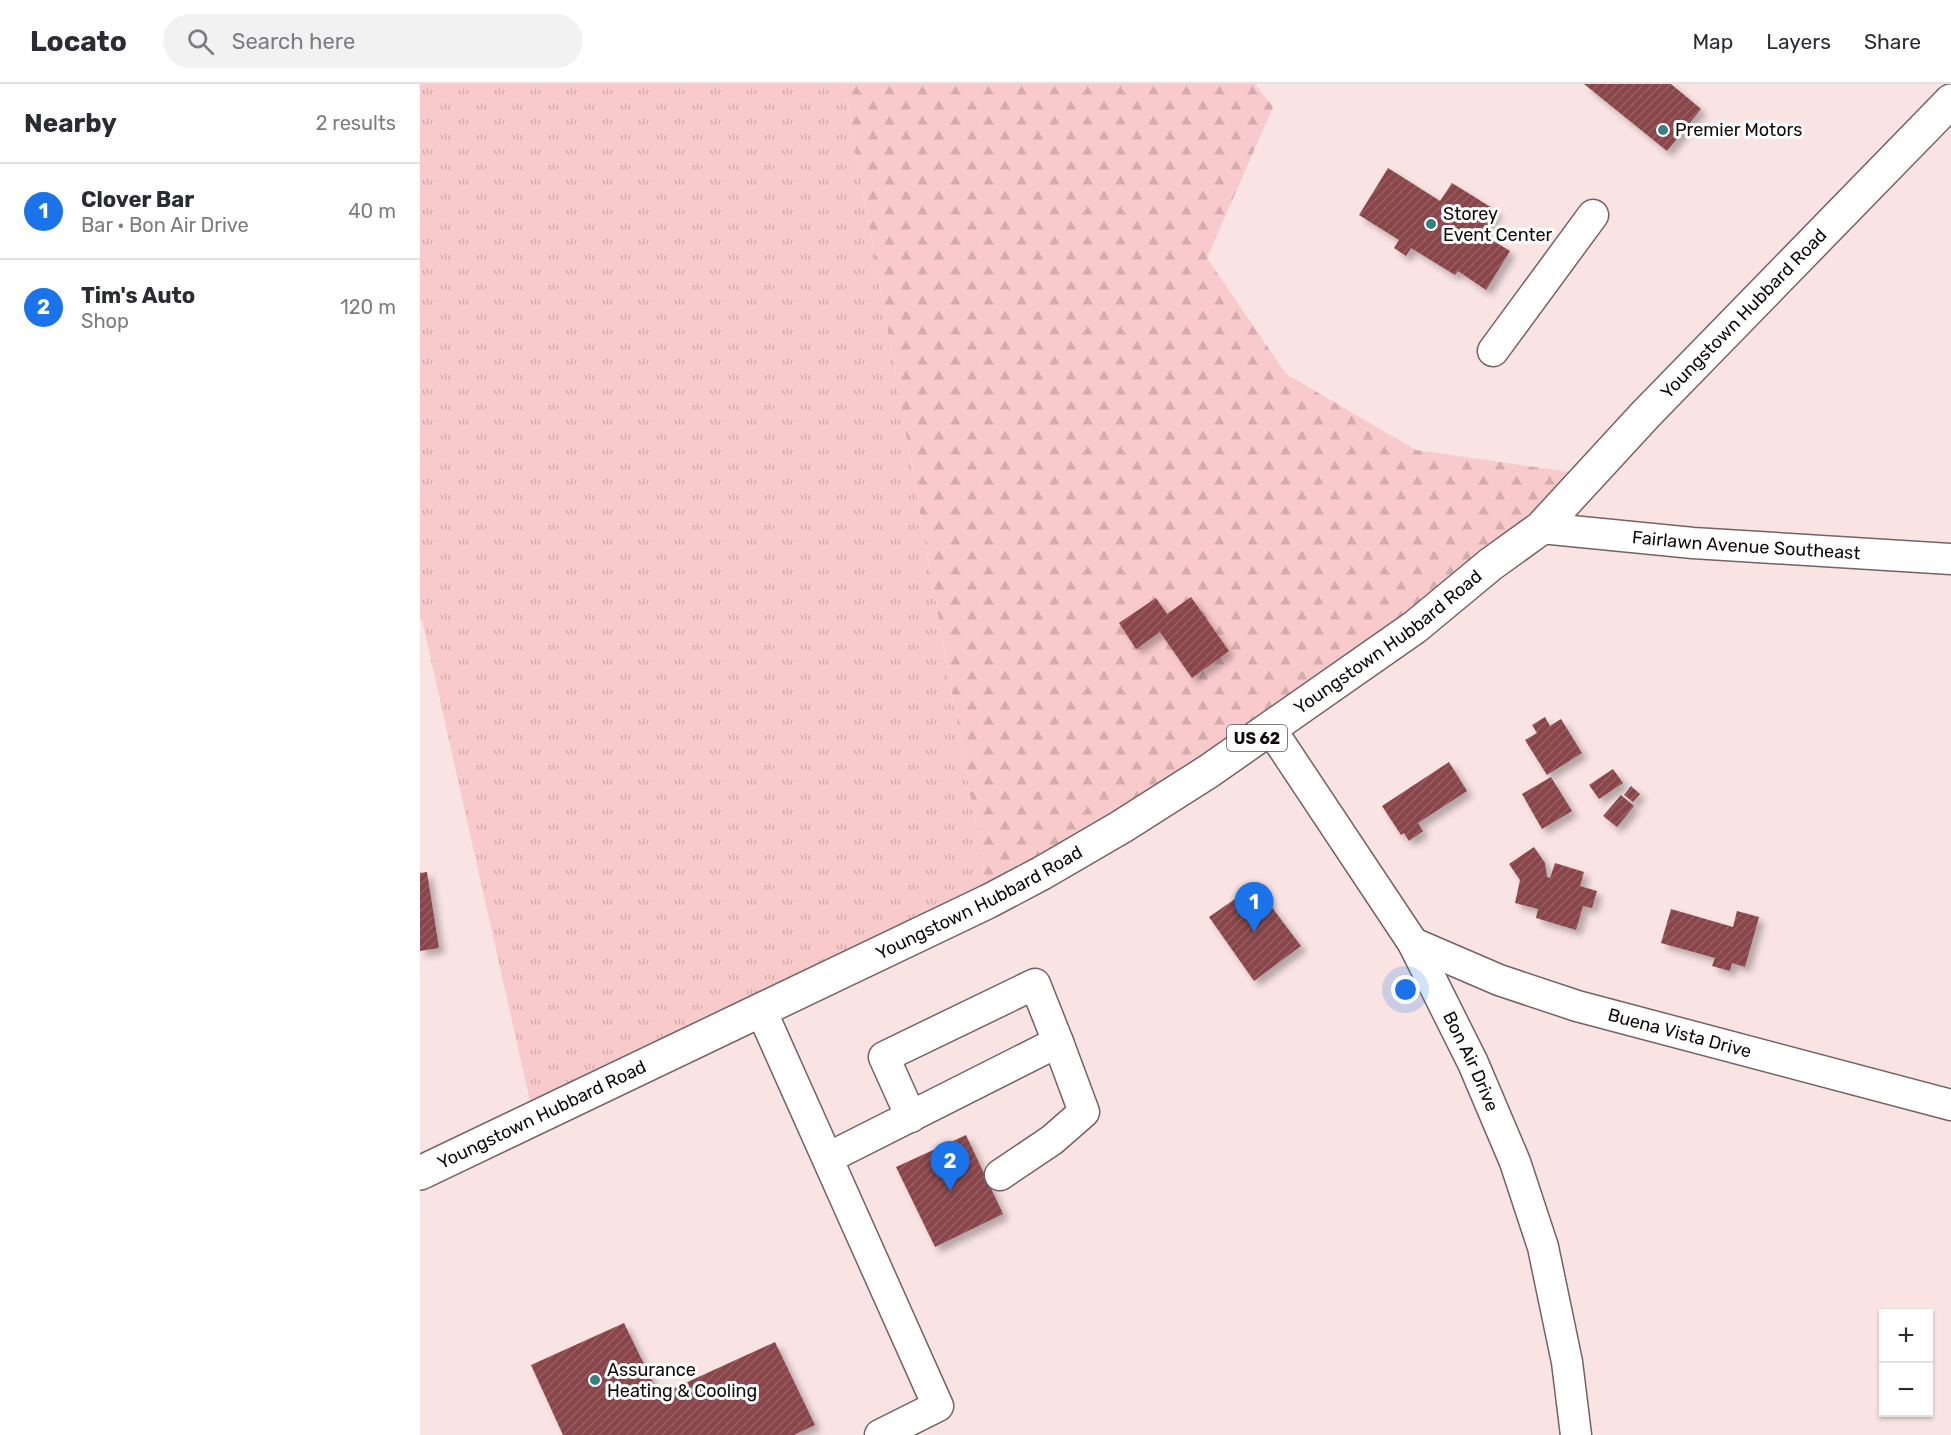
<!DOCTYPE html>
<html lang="en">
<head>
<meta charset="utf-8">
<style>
	:root { --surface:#fff; --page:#f2f2f3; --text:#2b2b33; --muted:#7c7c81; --line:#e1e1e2; --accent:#1a73e8 }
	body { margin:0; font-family:Rubik,sans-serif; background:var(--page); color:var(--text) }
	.controls { position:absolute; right:18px; bottom:18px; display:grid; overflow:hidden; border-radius:0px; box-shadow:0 2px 4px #0004 }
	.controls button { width:54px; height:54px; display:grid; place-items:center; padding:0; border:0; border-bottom:2px solid var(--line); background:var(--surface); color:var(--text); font:30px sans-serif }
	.you { position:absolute; left:986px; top:906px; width:21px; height:21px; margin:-15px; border:4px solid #fff; border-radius:50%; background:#1a73e8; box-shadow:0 0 0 9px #1a73e833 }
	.badge { display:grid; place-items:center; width:39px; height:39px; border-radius:50%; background:var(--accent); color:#fff; font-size:20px; font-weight:700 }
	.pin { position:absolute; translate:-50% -50px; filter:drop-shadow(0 2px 3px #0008) }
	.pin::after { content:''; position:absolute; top:32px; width:21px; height:18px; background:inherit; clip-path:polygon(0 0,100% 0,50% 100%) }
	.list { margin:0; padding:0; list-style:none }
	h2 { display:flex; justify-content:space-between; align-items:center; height:78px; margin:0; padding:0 24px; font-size:26px }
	h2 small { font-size:20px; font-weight:400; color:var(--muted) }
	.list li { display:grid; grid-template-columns:39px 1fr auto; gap:18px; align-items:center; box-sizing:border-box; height:96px; padding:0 24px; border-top:2px solid var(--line) }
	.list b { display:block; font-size:22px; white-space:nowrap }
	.list p { margin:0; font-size:20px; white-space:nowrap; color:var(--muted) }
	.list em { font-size:20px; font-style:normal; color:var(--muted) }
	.icon { flex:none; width:33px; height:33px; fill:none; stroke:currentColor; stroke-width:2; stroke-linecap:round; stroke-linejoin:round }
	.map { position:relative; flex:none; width:1531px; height:1351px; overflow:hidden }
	header { display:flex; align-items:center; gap:36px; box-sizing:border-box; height:84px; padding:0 30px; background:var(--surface); border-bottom:2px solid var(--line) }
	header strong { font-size:28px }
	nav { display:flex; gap:33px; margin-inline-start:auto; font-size:21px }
	.search { width:420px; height:54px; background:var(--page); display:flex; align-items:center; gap:15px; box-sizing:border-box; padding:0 21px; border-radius:33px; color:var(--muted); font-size:22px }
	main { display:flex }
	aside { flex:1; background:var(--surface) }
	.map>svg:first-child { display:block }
	.grass { fill:url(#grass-tufts) }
	.forest { fill:url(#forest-firs) }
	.building { fill:url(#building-hatch); filter:url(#shadow) }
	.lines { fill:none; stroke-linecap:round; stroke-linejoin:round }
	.minor-casing { stroke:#756262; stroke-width:33 }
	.major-casing { stroke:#756262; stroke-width:36 }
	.minor { stroke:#fff; stroke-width:30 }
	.major { stroke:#fff; stroke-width:33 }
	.poi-dot { fill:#378081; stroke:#fff; stroke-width:2 }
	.labels { text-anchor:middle; stroke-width:6; stroke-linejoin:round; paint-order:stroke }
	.shield { fill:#fff; stroke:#585454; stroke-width:1.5 }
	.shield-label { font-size:16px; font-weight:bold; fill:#110a0a }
	.poi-label { font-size:18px; fill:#110a0a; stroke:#fff; text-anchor:start }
	.street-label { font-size:18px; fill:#110a0a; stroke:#fff }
</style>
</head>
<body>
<header>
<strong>Locato</strong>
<div class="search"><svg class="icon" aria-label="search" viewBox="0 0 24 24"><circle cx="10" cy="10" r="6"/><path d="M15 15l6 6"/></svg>Search here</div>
<nav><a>Map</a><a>Layers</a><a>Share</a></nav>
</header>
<main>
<aside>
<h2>Nearby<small>2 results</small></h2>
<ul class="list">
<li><span class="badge">1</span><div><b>Clover Bar</b><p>Bar · Bon Air Drive</p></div><em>40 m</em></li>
<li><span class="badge">2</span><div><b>Tim's Auto</b><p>Shop</p></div><em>120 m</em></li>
</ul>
</aside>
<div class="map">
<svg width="1531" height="1351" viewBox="0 0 1531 1351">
	<defs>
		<pattern id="grass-tufts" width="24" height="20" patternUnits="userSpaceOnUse" patternTransform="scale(1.5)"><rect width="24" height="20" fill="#f9cacb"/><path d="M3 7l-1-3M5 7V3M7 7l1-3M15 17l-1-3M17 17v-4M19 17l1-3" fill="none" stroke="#d4acad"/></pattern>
		<pattern id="forest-firs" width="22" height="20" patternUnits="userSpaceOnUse" patternTransform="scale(1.5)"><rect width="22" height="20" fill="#f9cacb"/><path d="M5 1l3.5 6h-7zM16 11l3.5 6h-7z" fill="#d4acad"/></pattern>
		<pattern id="building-hatch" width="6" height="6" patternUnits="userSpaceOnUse" patternTransform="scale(1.5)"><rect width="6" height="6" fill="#894449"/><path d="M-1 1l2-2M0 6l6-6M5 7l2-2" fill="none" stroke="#956064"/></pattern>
		<filter id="shadow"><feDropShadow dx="5.5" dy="5.5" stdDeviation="3" flood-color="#0004"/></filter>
	</defs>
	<rect width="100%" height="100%" fill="#f9e3e3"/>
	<path class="grass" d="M0 0H424L569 817 114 1035 2 536H0Z"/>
	<path class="forest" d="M424 0H835L853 23 787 174 866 290 996 366 1170 391 1121 444 569 817Z"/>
	<g class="building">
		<path d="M1164 0H1251L1281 25 1247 67Z"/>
		<path d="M968 84 1020 117 1032 99 1077 127 1062 150 1090 167 1066 206 1038 187 1035 191 991 164 986 172 974 164 979 156 939 131Z"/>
		<path d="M771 513 809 567 772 594 740 548 716 565 699 539 736 514 747 530Z"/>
		<path d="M1125 633 1130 642 1141 635 1162 669 1127 691 1105 656 1117 649 1112 641Z"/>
		<path d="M1029 678 1047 707 998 739 1003 747 989 757 984 749 981 751 962 722Z"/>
		<path d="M1193 685 1203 699 1179 715 1169 701Z"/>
		<path d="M1131 693 1152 727 1122 745 1102 710Z"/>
		<path d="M1211 702 1220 710 1213 718 1204 711Z"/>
		<path d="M1201 711 1214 722 1197 743 1183 732Z"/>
		<path d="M1114 763 1125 779 1127 793 1130 794 1135 779 1164 788 1160 802 1177 807 1172 824 1163 822 1156 846 1116 834 1118 825 1095 819 1100 796 1089 780Z"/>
		<path d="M7 788 19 864 0 867V789Z"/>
		<path d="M835 801 881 862 834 897 789 833Z"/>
		<path d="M1251 825 1313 843 1317 827 1339 833 1325 883 1312 879 1310 887 1292 882 1295 874 1241 859Z"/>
		<path d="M546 1051 583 1130 515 1163 476 1083Z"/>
		<path d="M204 1239 239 1311 355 1258 395 1341 374 1351H143L111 1281Z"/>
	</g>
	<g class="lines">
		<g class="minor-casing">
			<g id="minor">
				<path d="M1073 267 1173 131"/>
				<path id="s1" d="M1121 444 1273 459 1531 475"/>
				<path id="s2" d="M850 644 993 859 1053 979 1095 1078 1123 1163 1147 1278 1156 1351"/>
				<path id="s3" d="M993 859 1079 896 1157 922 1531 1021"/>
				<path d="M341 926 518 1322 460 1351"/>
				<path d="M491 1033 464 973 615 900 638 958"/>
				<path d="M408 1074 638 958 664 1028 632 1056 580 1091"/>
			</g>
		</g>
		<g class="major-casing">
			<g id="major">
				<path id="s4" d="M0 1089 569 817 622 789 701 743 789 687 995 543 1071 480 1121 444 1226 330 1531 17"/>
			</g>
		</g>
		<use href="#minor" class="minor"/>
		<use href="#major" class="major"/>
	</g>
	<g class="poi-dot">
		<circle cx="1243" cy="46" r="6"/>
		<circle cx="1011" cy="140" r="6"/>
		<circle cx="175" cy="1296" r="6"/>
	</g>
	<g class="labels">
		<rect class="shield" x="807" y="641" width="60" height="26" rx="4.5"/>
		<g class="shield-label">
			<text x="837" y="660">US 62</text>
		</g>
		<g class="poi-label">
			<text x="1255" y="52">Premier Motors</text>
			<text x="1023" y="136">Storey<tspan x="1023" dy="21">Event Center</tspan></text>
			<text x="187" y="1292">Assurance<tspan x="187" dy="21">Heating &amp; Cooling</tspan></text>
		</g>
		<g class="street-label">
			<text dy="6" stroke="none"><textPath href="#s4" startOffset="1593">Youngstown Hubbard Road</textPath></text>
			<text dy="6" stroke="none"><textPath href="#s1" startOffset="206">Fairlawn Avenue Southeast</textPath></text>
			<text dy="6" stroke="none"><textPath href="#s4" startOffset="1107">Youngstown Hubbard Road</textPath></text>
			<text dy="6" stroke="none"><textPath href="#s4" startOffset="621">Youngstown Hubbard Road</textPath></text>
			<text dy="6" stroke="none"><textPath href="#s3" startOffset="282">Buena Vista Drive</textPath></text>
			<text dy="6" stroke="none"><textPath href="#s2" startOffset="390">Bon Air Drive</textPath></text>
			<text dy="6" stroke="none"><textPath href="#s4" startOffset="135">Youngstown Hubbard Road</textPath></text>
		</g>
	</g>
</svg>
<div class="controls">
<button>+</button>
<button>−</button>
</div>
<div class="you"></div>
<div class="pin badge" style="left:834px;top:848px">1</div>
<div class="pin badge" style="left:530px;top:1107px">2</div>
</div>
</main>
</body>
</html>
